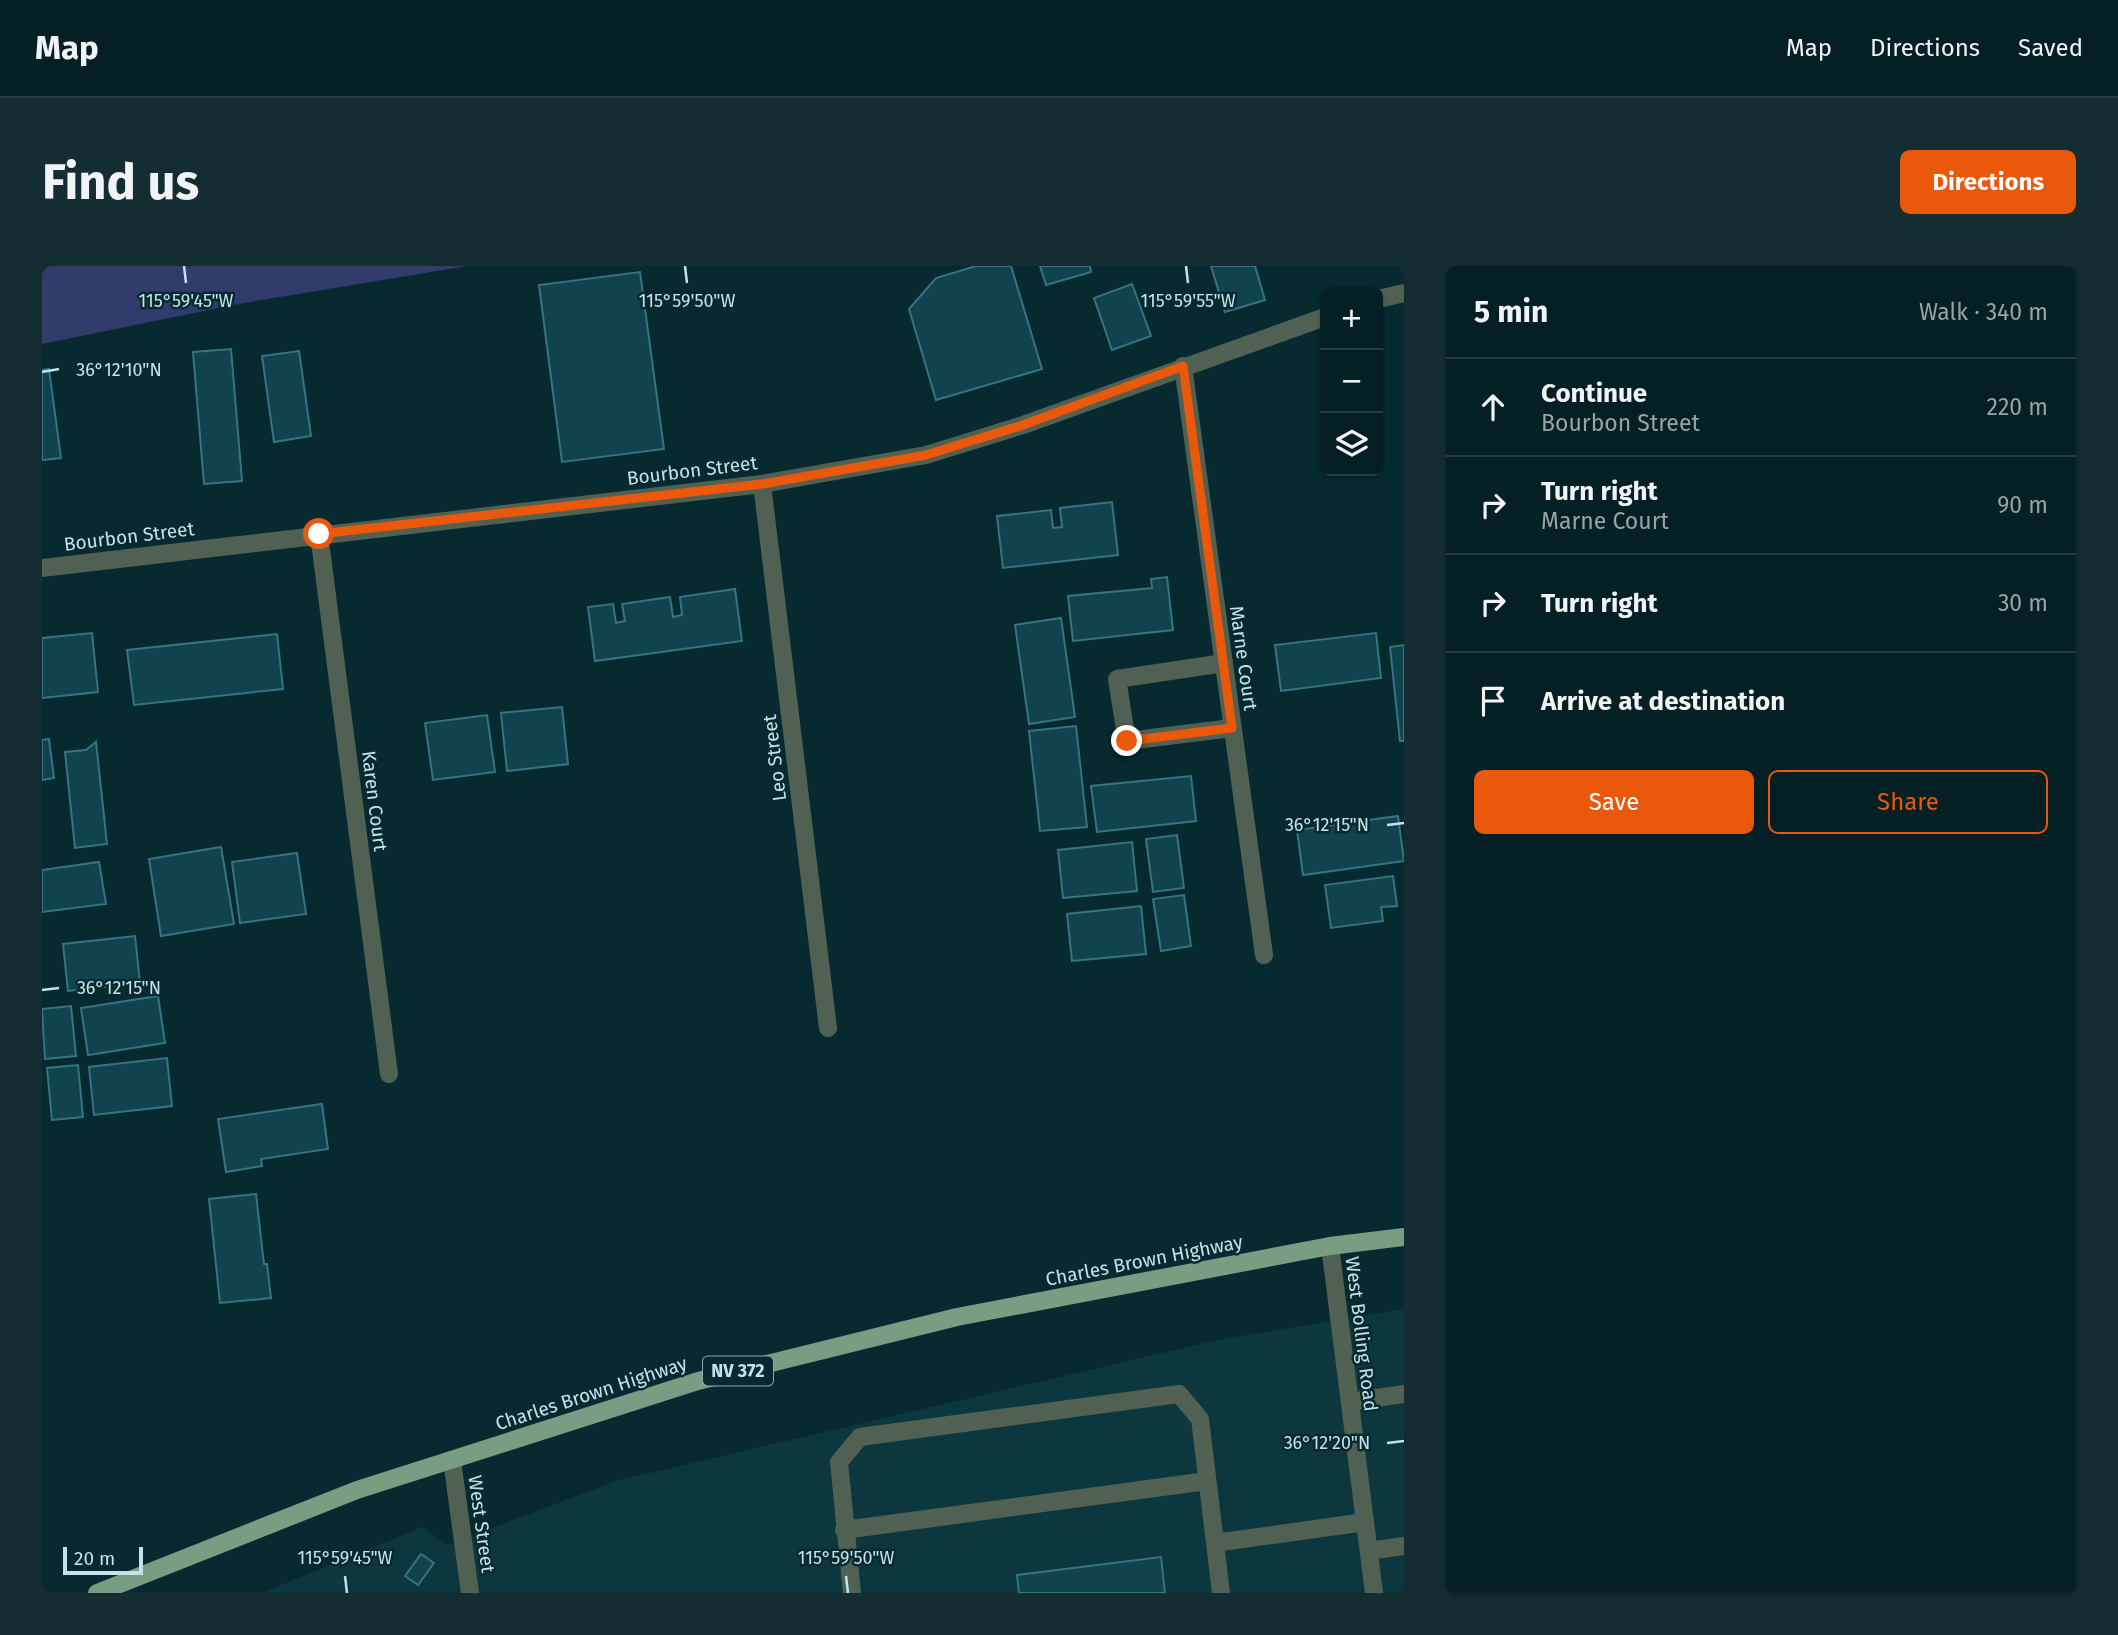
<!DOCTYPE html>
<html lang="en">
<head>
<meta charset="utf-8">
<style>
	:root { --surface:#052025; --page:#132d32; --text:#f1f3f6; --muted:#97a3a7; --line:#263e42; --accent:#ea580c }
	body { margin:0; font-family:"Fira Sans",sans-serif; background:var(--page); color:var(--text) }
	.controls { position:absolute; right:21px; top:21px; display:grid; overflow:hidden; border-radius:10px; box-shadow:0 2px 5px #0004 }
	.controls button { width:63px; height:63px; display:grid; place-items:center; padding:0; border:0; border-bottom:2px solid var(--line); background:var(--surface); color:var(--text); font:35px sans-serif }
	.scale { position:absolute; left:21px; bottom:18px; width:80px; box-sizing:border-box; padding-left:7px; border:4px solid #c4e2ea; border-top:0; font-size:19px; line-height:24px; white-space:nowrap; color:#c4e2ea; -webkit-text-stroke:5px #072a31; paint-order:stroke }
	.stop { position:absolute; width:21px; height:21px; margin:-16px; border:5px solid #ea580c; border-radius:50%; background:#fff }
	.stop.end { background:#ea580c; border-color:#fff; box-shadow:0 2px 7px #0008 }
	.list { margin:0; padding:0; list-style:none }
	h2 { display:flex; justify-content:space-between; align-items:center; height:91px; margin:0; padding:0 28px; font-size:30px }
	h2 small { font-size:23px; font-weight:400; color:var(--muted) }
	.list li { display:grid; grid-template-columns:46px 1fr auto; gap:21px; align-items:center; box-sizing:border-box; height:98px; padding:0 28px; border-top:2px solid var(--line) }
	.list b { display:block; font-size:26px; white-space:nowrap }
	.list p { margin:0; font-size:23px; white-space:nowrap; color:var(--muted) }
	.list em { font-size:23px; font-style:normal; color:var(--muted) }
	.actions { display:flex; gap:14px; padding:21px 28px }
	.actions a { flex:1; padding:16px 0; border:2px solid var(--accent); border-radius:10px; text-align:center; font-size:24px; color:var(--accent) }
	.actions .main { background:var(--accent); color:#fff }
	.icon { flex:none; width:38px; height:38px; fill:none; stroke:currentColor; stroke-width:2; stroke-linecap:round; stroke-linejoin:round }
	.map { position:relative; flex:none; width:1362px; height:1327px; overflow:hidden; border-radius:10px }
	header { display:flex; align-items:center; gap:42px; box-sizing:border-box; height:98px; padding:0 35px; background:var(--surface); border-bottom:2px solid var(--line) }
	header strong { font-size:33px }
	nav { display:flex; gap:38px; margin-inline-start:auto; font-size:24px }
	.intro { display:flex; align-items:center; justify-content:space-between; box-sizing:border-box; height:168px; padding:0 42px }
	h1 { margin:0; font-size:49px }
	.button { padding:18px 32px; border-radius:10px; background:var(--accent); color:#fff; font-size:24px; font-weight:700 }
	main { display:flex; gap:42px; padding:0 42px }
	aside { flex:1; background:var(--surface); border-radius:10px; box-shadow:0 2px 5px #0004 }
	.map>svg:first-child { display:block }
	.built { fill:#0d373f }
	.green { fill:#313b6c }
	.building { fill:#11434c; stroke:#357481; stroke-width:2 }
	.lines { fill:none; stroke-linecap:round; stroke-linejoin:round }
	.minor { stroke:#506154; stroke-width:18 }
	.major { stroke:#789d82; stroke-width:18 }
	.route { stroke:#ea580c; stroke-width:9 }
	.ticks { fill:none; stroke:#c4e2ea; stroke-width:2.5 }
	.labels { text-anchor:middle; stroke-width:5; stroke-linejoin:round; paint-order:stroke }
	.shield { fill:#072a31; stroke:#8babb2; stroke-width:2 }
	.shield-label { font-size:18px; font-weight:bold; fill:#c4e2ea }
	.street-label { font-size:19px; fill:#c4e2ea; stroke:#072a31 }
	.ticks-label { font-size:18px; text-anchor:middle; fill:#c4e2ea; stroke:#072a31; stroke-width:5; stroke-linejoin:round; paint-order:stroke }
</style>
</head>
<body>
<header>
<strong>Map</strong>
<nav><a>Map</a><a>Directions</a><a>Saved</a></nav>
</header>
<div class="intro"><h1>Find us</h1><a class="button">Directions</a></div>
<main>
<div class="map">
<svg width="1362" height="1327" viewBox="0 0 1362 1327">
	<rect width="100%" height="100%" fill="#072a31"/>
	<path class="built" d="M1362 1043V1327H220L381 1261 405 1279 574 1215 1180 1073Z"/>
	<path class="green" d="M0 0H425L196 38 0 78Z"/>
	<g class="building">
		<path d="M934 0H969L1000 103 894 134 867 43 894 12Z"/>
		<path d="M998 0H1048L1049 6 1004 19Z"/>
		<path d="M1169 0H1213L1223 34 1183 46Z"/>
		<path d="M598 6 622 183 520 196 497 19Z"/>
		<path d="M1090 18 1109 70 1070 84 1052 32Z"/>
		<path d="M189 83 200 215 162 218 151 86Z"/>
		<path d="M257 85 269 170 232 176 220 90Z"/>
		<path d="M7 103 19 192 0 194V104Z"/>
		<path d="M1070 236 1076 289 961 302 955 250 1009 244 1011 262 1020 261 1018 242Z"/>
		<path d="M1125 311 1131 364 1031 375 1026 330 1110 322 1109 313Z"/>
		<path d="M693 323 700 375 553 395 546 341 571 338 574 357 583 355 580 338 628 331 631 351 640 349 638 331Z"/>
		<path d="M1019 352 1033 451 987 458 973 359Z"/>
		<path d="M50 367 56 426 0 432V372Z"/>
		<path d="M1334 367 1339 412 1239 425 1233 379Z"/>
		<path d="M235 368 241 423 92 439 85 384Z"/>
		<path d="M1362 379V475H1358L1348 381Z"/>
		<path d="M520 441 526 498 465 505 459 447Z"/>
		<path d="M445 449 453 506 391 514 383 457Z"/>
		<path d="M1034 460 1045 561 998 565 987 465Z"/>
		<path d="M7 473 12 512 0 514V474Z"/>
		<path d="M54 476 65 578 33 582 23 486 44 484Z"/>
		<path d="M1149 510 1154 555 1055 566 1049 520Z"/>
		<path d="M1356 550 1362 595 1261 609 1255 564Z"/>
		<path d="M1135 569 1142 622 1111 626 1104 573Z"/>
		<path d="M1090 576 1095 625 1021 632 1016 584Z"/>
		<path d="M179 581 192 658 119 670 107 593Z"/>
		<path d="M255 587 264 648 198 657 190 596Z"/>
		<path d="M57 596 64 638 0 646V604Z"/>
		<path d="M1351 610 1355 640 1339 641 1341 655 1289 662 1283 619Z"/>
		<path d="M1142 629 1149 680 1119 685 1111 633Z"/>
		<path d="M1099 640 1104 688 1030 695 1025 648Z"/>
		<path d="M93 670 98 717 26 725 21 678Z"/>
		<path d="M116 730 123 777 46 789 39 742Z"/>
		<path d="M29 740 34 790 3 793 0 743Z"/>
		<path d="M125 792 130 840 52 849 47 801Z"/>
		<path d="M36 799 41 851 10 854 5 802Z"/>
		<path d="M280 838 286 883 219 893 220 900 184 906 176 853Z"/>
		<path d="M214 928 222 998H225L229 1032 178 1037 167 933Z"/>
		<path d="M379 1288 392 1297 376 1319 363 1310Z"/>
		<path d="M1119 1291 1123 1327H977L975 1309Z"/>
	</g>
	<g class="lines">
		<g class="minor">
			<path d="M1336 33 1362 27"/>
			<path d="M1141 100 1222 689"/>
			<path d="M720 218 786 762"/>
			<path d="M277 268 347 808"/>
			<path d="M0 302 720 218 884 189 981 159 1283 51"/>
			<path d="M1182 397 1075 413 1085 475 1190 462"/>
			<path d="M1288 980 1332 1327"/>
			<path d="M1308 1136 1362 1128"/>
			<path d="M410 1194 428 1327"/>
			<path d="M802 1264 1165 1215"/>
			<path d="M1173 1277 1179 1327"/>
			<path d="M1327 1285 1362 1280"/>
			<path d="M810 1327 797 1196 818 1171 1137 1128 1158 1153 1173 1277 1323 1256"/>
		</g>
		<path class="major" d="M55 1327 315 1224 656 1115 915 1051 1288 980 1362 971"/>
	</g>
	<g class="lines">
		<path class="route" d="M277 268 720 218 884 189 981 159 1141 100 1190 462 1085 475"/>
	</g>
	<path class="ticks" d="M142 0 144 17M643 0 645 17M1144 0 1146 17M0 106 17 103M1345 559 1362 557M0 724 17 722M1345 1177 1362 1175M303 1310 305 1327M804 1310 806 1327"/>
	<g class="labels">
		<rect class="shield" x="661" y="1090.5" width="70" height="29" rx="5"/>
		<g class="shield-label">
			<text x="696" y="1111">NV 372</text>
		</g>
		<g class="street-label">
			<text transform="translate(650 204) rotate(-7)" y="7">Bourbon Street</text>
			<text transform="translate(87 270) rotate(-7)" y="7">Bourbon Street</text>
			<text transform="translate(1202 392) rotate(82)" y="7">Marne Court</text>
			<text transform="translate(732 492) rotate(-97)" y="7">Leo Street</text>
			<text transform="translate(333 535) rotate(83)" y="7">Karen Court</text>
			<text transform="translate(1102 994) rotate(-11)" y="7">Charles Brown Highway</text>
			<text transform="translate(1320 1068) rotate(83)" y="7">West Bolling Road</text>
			<text transform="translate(549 1127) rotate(-18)" y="7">Charles Brown Highway</text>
			<text transform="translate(440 1258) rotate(82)" y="7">West Street</text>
		</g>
	</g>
	<g class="ticks-label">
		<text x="144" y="41">115°59'45"W</text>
		<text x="645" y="41">115°59'50"W</text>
		<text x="1146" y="41">115°59'55"W</text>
		<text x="77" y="110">36°12'10"N</text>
		<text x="1285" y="565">36°12'15"N</text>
		<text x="77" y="728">36°12'15"N</text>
		<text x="1285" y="1183">36°12'20"N</text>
		<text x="303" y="1298">115°59'45"W</text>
		<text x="804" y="1298">115°59'50"W</text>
	</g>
</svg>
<div class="controls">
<button>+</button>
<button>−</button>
<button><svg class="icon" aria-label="layers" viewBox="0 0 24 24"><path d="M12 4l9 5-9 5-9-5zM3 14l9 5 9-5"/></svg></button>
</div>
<div class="scale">20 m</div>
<div class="stop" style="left:277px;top:268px"></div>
<div class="stop end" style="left:1085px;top:475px"></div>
</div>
<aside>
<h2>5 min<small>Walk · 340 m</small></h2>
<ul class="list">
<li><svg class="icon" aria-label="ahead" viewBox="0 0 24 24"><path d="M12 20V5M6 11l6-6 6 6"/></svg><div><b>Continue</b><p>Bourbon Street</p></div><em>220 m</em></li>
<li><svg class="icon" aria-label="right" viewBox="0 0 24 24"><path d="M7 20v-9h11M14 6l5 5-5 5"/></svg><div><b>Turn right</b><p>Marne Court</p></div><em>90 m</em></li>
<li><svg class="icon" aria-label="right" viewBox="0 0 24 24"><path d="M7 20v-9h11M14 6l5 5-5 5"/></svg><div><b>Turn right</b></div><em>30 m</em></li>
<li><svg class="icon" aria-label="arrive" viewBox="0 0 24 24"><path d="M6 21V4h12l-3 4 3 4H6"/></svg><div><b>Arrive at destination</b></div></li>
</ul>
<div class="actions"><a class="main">Save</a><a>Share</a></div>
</aside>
</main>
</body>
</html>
